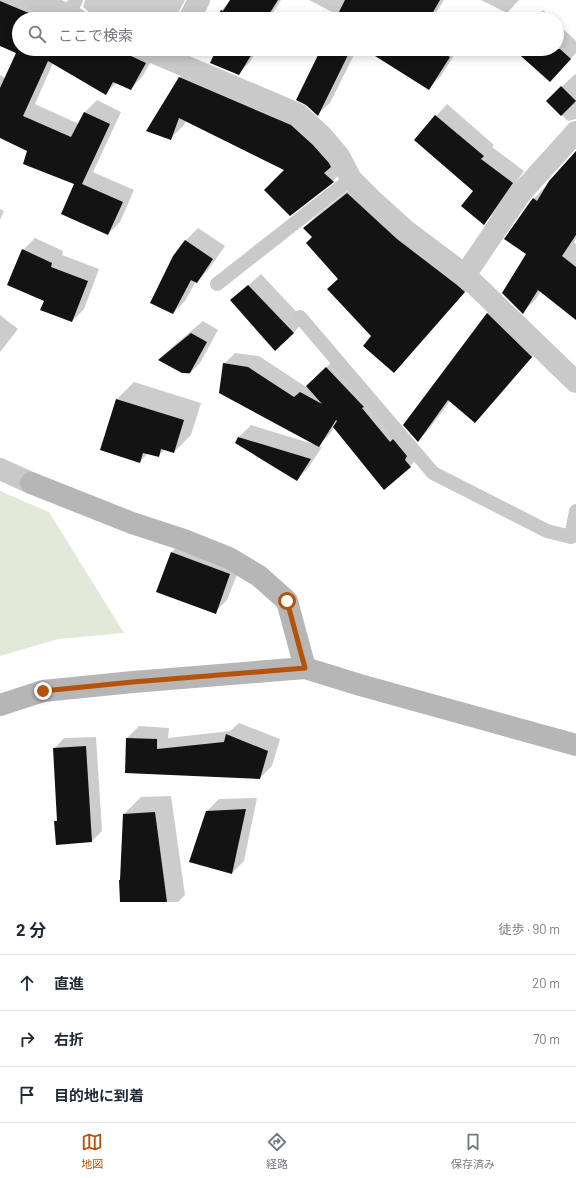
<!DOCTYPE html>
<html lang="ja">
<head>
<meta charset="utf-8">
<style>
	:root { --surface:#fff; --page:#f2f2f3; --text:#1f2937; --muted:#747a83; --line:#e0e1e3; --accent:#b45309 }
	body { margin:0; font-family:Barlow,"Noto Sans JP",sans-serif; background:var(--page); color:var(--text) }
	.stop { position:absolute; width:12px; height:12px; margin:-9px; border:3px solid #b45309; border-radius:50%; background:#fff }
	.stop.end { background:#b45309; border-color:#fff; box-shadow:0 1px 4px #0008 }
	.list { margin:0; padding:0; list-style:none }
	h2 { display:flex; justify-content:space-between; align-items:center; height:52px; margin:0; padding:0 16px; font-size:17px }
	h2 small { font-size:13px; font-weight:400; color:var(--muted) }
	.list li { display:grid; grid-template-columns:26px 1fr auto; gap:12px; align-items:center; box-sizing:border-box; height:56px; padding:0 16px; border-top:1px solid var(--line) }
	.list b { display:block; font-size:15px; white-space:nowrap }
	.list em { font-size:13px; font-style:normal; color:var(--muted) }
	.icon { flex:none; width:22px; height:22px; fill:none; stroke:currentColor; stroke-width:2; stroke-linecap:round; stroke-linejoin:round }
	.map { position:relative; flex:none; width:576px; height:902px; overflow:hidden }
	.search { position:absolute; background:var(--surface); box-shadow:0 2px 10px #0003; left:12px; right:12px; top:12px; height:44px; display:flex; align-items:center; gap:10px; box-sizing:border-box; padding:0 14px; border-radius:22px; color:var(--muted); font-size:15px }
	.sheet { height:220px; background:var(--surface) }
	nav { display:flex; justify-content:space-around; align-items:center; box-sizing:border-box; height:56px; border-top:1px solid var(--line); background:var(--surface); font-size:11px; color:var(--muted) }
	nav a { display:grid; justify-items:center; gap:2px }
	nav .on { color:var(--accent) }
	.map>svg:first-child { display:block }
	.green { fill:#e3e9d9 }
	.shadow { fill:#0003 }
	.building { fill:#131313 }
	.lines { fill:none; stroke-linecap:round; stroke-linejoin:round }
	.lane { stroke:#c9c9c9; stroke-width:14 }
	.street { stroke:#c9c9c9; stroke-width:22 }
	.secondary { stroke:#b6b6b6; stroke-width:22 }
	.route { stroke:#b45309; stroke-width:5 }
</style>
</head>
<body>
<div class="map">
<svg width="576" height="902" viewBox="0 0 576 902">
	<rect width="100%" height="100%" fill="#fff"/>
	<path class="green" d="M0 491 49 512 124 633 58 639 0 656Z"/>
	<g class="shadow">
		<path d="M0 0H42L85 19H19V49H154L157 51 142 77 131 89 116 83 106 93 53 63 35 104 79 124 85 112 97 100 121 112 93 172 134 190 120 222 108 234 76 184 29 150 0 137V75L5 78 17 53 0 45Z"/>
		<path d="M85 0H185L175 19H90L88 11 83 7Z"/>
		<path d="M231 0H281L269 19H216L222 10Z"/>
		<path d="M309 0H444L432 19H336L338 15Z"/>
		<path d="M481 0H519L507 13Z"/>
		<path d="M543 10 552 19H534Z"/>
		<path d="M557 23 576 41V53L562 68 515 49H557Z"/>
		<path d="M217 49H258L250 62 238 74Z"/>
		<path d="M322 49H357L330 103 318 114Z"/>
		<path d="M366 49H458L441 76 429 88Z"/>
		<path d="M194 64 305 111 346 168 333 181 286 170 186 121 184 125 170 139 180 78Z"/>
		<path d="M575 74 576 75V119L568 121 547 101Z"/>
		<path d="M447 104 494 145 492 147 524 171 495 212 484 223 474 191 415 140Z"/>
		<path d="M576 152V239L574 242 576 244V319L541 291 536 299 523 312 531 202Z"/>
		<path d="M359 182 476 280 394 371 373 336 328 289 339 278 314 237 304 228 316 216Z"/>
		<path d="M0 209 4 211 0 220Z"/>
		<path d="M198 228 225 246 208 270 196 282V281L185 301 173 313 174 257 186 240Z"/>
		<path d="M35 238 63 251 62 255 99 269 84 309 72 321 45 301 23 250Z"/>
		<path d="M261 274 305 321 293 333 232 300Z"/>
		<path d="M499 302 543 345 486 410 475 422 450 401 429 429 418 441 487 314Z"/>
		<path d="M0 315 18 329 0 352Z"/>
		<path d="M203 321 218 330 200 363 188 375 159 360 171 348Z"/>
		<path d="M235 353 259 356 306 387 337 357 421 456 410 466 334 428 329 435 318 446 322 447 308 468 296 480 239 437 251 425 313 444V443L224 364Z"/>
		<path d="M134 382 201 403 191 435 174 452 165 449 158 456 148 453 140 462 116 400Z"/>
		<path d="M184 540 242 562 227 600 215 612 172 552Z"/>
		<path d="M239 723 280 739 272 766 260 778 126 772 127 738 139 726 169 728 168 738 230 731Z"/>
		<path d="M96 737 102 831 92 841 55 822 58 819 54 749 64 738Z"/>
		<path d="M171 796 185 895 178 902H121L124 814 141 797Z"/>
		<path d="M257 798 244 861 232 873 207 811 219 799Z"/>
	</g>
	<g class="building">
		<path d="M230 0H278L266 19H215L221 10 223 11Z"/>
		<path d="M345 0H440L429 19H343L337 16Z"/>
		<path d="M0 1 43 19H19V49H116L146 63 131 90 113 82 106 95 48 61 23 116 71 137 84 112 110 124 82 184 123 202 108 235 61 214 74 184 23 164 27 151 0 138V88L16 53 0 46Z"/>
		<path d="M215 49H255L239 75 210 63 216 50Z"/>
		<path d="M321 49H351L318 116 306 105 296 100Z"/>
		<path d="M364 49H437L450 57 429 90Z"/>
		<path d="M513 49H560L571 59 550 82Z"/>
		<path d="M179 77 291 125 313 145 329 163 331 167 324 173 334 182 290 216 264 190 284 170 179 118 171 140 146 131Z"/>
		<path d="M561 86 576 101 561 116 546 101Z"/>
		<path d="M435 115 484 156 481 159 513 183 484 225 461 206 473 191 414 140Z"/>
		<path d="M576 151V235L562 256 576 267V320L538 290 523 314 502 293 526 254 504 239 530 202 533 198 537 201 549 181Z"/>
		<path d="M347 193 397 239 457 285 465 292 394 373 363 346 371 336 327 289 338 279 306 243 312 237 303 228Z"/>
		<path d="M185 240 213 259 197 283 191 280 173 314 150 303 173 256Z"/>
		<path d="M22 249 52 263 51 267 88 281 72 322 40 310 44 301 7 285Z"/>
		<path d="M248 285 294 333 275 351 230 300Z"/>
		<path d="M487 313 532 357 475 423 448 400 418 442 403 425Z"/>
		<path d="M191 333 207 342 190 373H182L158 360Z"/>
		<path d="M223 363 248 367 294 397 300 392 322 404 306 386 326 367 364 407 362 408 390 442 393 439 407 456 405 460 411 467 384 490 333 427 337 421 336 420 319 447 219 393Z"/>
		<path d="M116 399 184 420 174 453 161 449 159 457 143 453 140 463 100 450Z"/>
		<path d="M238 437 311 459 297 481 235 443Z"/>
		<path d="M171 552 230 574 216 614 156 592Z"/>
		<path d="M226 734 268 751 260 779 125 773 126 738 157 739V749L224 742Z"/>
		<path d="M86 746 92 842 56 845 54 821H57L53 748Z"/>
		<path d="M246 809 232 874 189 862 206 811Z"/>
		<path d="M155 812 167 902H120L119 880H120L123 814Z"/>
	</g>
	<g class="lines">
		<g class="lane">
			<path d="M68 15 76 0"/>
			<path d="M217 284 351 179"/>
			<path d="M300 317 433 473 547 531 571 537 576 511"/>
		</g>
		<g class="street">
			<path d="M35 0 77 19"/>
			<path d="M189 19 199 0"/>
			<path d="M145 49 298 114 322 136 339 156 351 179 374 202 405 230 465 275 576 382"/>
			<path d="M465 275 520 194 576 132"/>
			<path d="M0 469 31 483"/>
		</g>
		<g class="secondary">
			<path d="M31 483 132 523 184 540 229 558 259 576 287 601 305 668"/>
			<path d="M0 705 43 691 133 682 305 668 360 685 576 745"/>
		</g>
	</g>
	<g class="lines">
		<path class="route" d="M43 691 133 682 305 668 287 601"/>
	</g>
</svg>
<div class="stop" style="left:287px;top:601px"></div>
<div class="stop end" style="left:43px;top:691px"></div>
<div class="search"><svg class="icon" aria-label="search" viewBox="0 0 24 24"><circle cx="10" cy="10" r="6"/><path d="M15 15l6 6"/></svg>ここで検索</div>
</div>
<section class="sheet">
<h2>2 分<small>徒歩 · 90 m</small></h2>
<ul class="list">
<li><svg class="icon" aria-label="ahead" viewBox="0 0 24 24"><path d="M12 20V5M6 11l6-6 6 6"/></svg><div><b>直進</b></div><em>20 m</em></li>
<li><svg class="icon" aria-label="right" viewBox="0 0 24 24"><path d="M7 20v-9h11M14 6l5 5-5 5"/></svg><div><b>右折</b></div><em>70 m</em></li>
<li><svg class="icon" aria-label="arrive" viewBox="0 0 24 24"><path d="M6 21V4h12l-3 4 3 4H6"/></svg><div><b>目的地に到着</b></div></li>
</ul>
</section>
<nav>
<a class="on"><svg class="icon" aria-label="map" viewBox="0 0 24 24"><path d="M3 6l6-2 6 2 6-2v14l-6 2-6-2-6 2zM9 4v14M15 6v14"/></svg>地図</a>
<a><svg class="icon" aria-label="directions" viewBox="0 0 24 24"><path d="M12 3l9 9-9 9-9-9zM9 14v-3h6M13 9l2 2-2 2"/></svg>経路</a>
<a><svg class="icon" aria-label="saved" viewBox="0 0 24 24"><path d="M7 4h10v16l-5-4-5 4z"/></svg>保存済み</a>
</nav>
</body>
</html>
